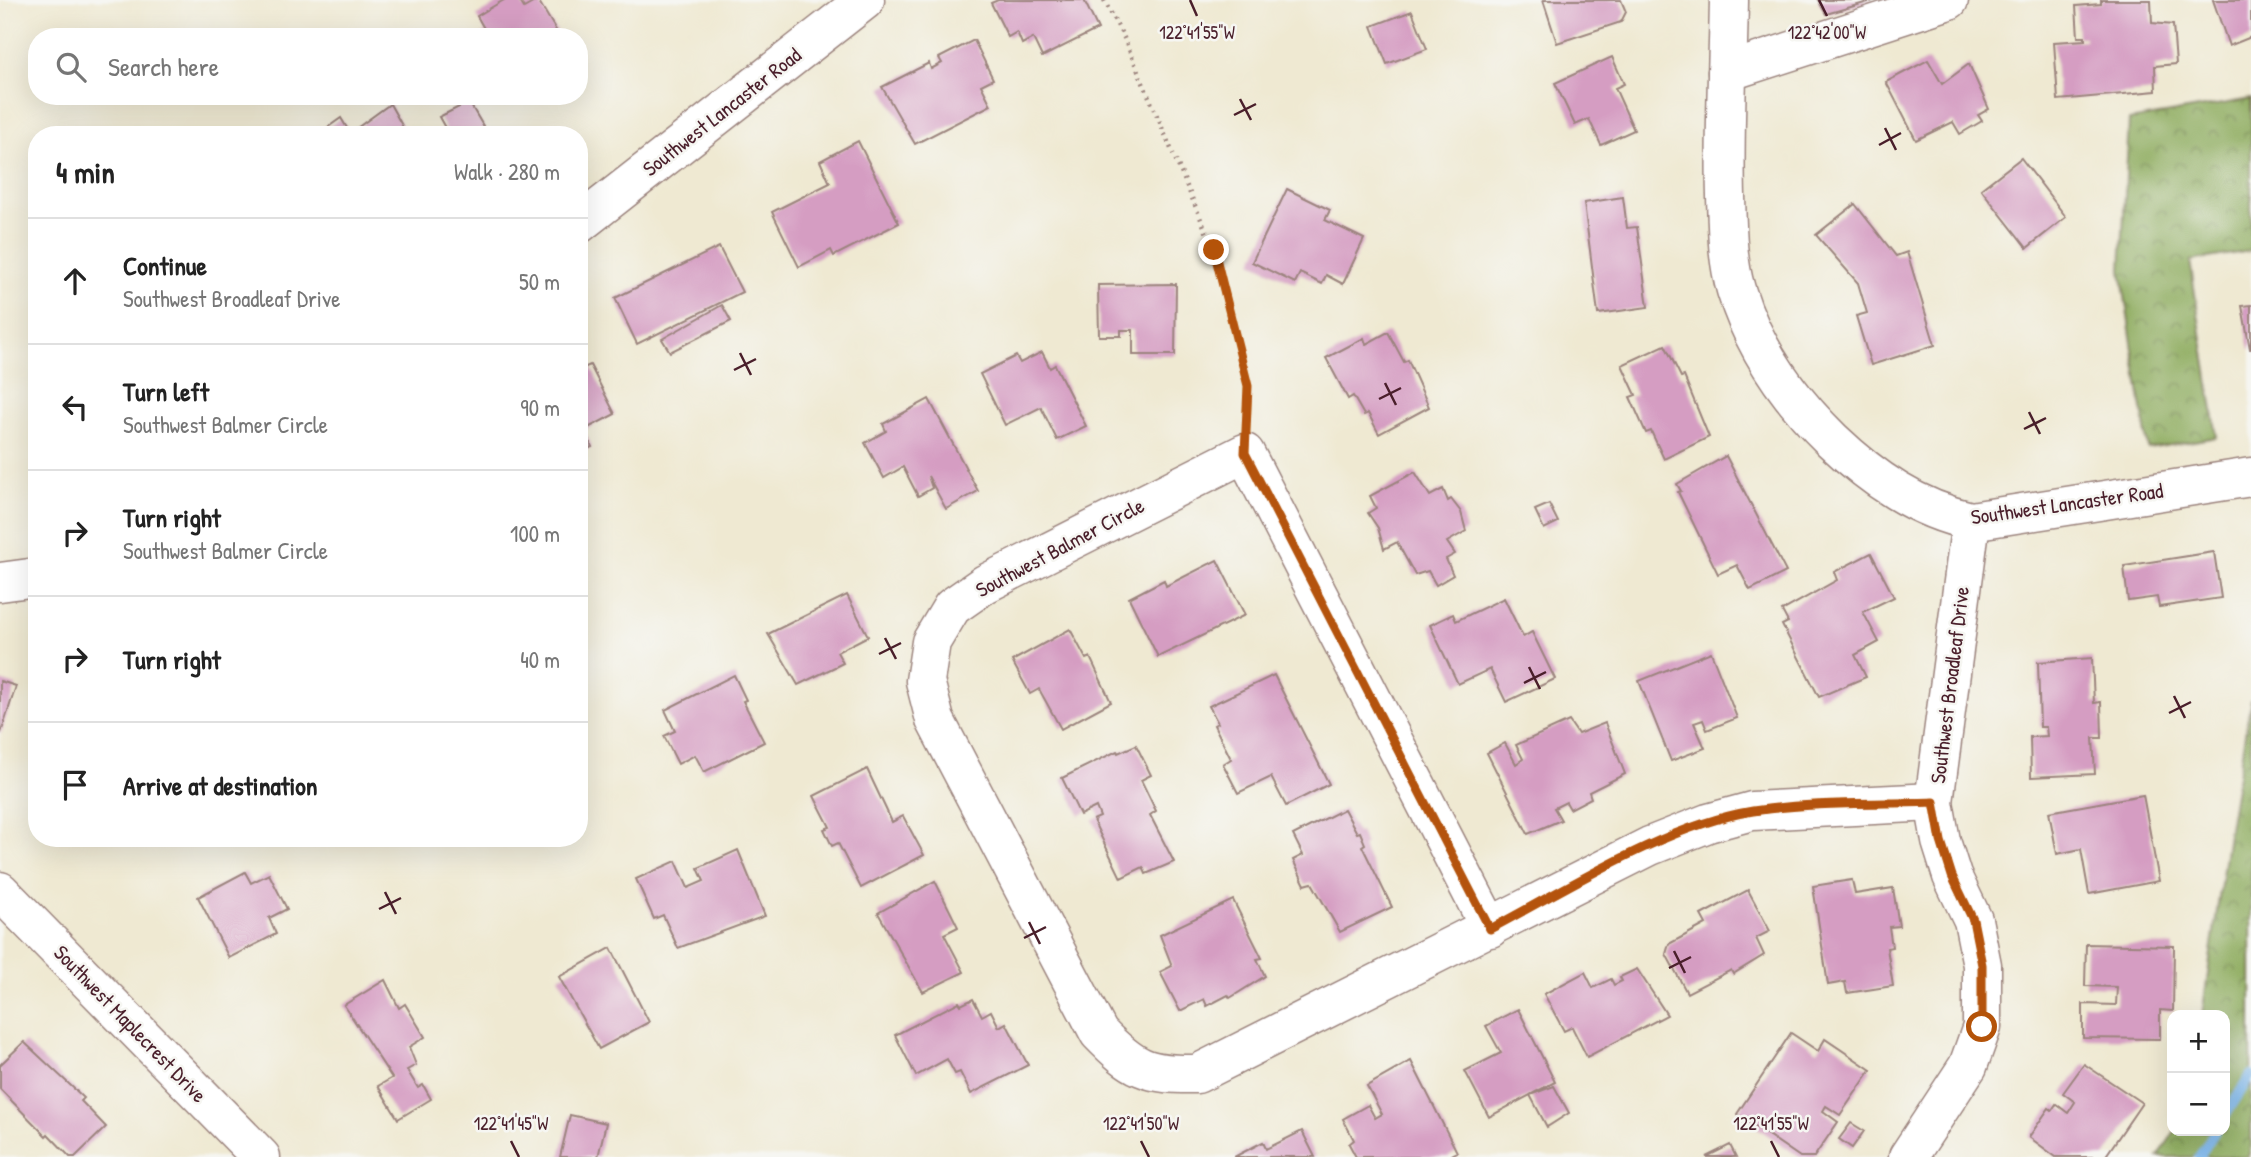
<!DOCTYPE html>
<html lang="en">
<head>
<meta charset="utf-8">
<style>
	:root { --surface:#fff; --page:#f6f6f6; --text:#222; --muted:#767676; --line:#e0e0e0 }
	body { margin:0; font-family:"Patrick Hand",sans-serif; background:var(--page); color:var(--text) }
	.controls { position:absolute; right:21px; bottom:21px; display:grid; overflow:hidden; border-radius:14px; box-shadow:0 7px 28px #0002 }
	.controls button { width:63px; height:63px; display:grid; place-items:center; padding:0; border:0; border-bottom:2px solid var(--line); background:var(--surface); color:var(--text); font:35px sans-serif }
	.stop { position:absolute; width:21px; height:21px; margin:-16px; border:5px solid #b45309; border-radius:50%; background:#fff }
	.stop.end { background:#b45309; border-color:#fff; box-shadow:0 2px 7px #0008 }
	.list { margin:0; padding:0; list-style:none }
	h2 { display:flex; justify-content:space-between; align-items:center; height:91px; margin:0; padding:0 28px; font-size:30px }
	h2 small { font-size:23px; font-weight:400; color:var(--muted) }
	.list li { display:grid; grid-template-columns:46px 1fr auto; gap:21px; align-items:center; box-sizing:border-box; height:126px; padding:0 28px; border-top:2px solid var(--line) }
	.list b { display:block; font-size:26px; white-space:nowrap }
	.list p { margin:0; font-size:23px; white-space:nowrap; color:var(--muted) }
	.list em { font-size:23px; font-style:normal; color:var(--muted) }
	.icon { flex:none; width:38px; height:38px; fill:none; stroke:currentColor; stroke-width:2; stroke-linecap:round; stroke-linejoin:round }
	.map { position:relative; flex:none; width:2251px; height:1157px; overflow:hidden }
	.search { position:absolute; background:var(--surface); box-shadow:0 7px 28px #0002; left:28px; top:28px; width:560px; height:77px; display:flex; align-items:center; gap:18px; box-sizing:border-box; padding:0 24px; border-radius:28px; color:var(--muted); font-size:26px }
	.panel { position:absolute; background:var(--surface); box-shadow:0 7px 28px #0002; left:28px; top:126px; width:560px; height:721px; border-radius:28px }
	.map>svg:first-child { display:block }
	.forest { fill:url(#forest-crowns); stroke:#6c6645; stroke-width:2 }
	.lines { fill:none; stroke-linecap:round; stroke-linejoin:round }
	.stream { stroke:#7ab6ec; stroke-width:10 }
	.building { fill:#d59dc2 }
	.minor-casing { stroke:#9c847e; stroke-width:41 }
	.path { stroke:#9c847e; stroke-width:4.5; stroke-dasharray:2 5; stroke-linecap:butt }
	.minor { stroke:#fff; stroke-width:38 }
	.route { stroke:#b45309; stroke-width:9 }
	.ticks { fill:none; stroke:#4a1f2b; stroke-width:2.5 }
	.labels { text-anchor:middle; stroke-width:5; stroke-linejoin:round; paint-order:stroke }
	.street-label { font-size:21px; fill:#4a1f2b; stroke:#f6f6f2 }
	.ticks-label { font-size:18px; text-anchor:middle; fill:#4a1f2b; stroke:#f6f6f2; stroke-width:5; stroke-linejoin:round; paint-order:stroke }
</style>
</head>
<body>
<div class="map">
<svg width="2251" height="1157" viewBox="0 0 2251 1157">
	<defs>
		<pattern id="forest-crowns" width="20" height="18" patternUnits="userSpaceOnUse" patternTransform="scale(1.75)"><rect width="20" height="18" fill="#8eac5f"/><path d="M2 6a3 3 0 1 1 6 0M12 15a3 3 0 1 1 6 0" fill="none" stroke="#768b4f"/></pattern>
	</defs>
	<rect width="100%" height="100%" fill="#f6f6f2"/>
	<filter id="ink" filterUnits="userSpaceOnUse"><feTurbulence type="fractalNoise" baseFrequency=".0143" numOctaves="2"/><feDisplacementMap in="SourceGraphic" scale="14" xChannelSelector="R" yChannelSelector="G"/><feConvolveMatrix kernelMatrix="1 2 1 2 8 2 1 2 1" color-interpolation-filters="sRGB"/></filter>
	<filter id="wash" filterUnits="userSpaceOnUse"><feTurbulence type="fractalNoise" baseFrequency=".00686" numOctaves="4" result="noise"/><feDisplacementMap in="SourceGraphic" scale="28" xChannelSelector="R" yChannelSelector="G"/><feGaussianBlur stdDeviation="1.57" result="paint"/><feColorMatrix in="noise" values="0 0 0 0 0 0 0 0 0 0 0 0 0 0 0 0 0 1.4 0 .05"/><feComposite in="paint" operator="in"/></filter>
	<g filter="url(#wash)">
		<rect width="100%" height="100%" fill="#efe9d2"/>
		<g class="forest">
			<path d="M2251 99V251L2190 261 2217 437 2148 449 2121 270 2129 120Z"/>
			<path d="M2251 699V1146L2248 1157H2158L2175 1131H2225V1015H2202L2228 834Z"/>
		</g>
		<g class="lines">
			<g class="stream">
				<path d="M2225 1116 2251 1075"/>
				<path d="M2199 1157 2215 1131"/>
			</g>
		</g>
		<g id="blocks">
			<g class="building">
				<path d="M504 0H519L524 8 538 0 560 37H477L486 32 477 16Z"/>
				<path d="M998 0H1084L1098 29 1042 57 1033 38 1022 44 1017 32 1008 37 991 3Z"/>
				<path d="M1543 0H1621L1626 12 1621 22 1557 43Z"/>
				<path d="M1818 0H1871L1872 1 1826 14Z"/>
				<path d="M2101 0H2151L2152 23 2173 25 2176 64 2155 66 2156 91 2058 100 2054 42 2085 40V37H2078L2076 6 2101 4Z"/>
				<path d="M2213 0H2251V37L2229 46Z"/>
				<path d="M1412 11 1427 49 1387 64 1372 26Z"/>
				<path d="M974 40 993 79 981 85 991 105 915 144 882 87 929 63 931 69 942 63 939 58Z"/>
				<path d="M1612 57 1624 84 1615 88 1634 130 1601 145 1589 119 1575 125 1555 83Z"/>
				<path d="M1928 60 1942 84 1969 64 1989 109 1978 115 1982 121 1960 134 1953 122 1916 140 1886 82Z"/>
				<path d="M469 102 486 131 479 135H449L439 117Z"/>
				<path d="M390 104 404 129 393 135H317L341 118 350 133Z"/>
				<path d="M858 141 899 223 834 256 831 250 799 267 772 212 830 183 820 161Z"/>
				<path d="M2021 158 2066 217 2027 248 1981 189Z"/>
				<path d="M1287 189 1330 210 1325 220 1364 239 1343 284 1326 275 1322 284 1300 273 1295 283 1252 262Z"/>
				<path d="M1623 197 1627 228 1637 227 1648 307 1598 314 1584 203Z"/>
				<path d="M1855 204 1896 256 1907 252 1935 345 1871 365 1856 316 1867 313 1858 283 1816 235Z"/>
				<path d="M719 247 742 292 637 344 615 298Z"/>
				<path d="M1176 284 1175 355H1133V330H1121V336H1099L1098 285Z"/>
				<path d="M722 305 731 321 670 352 662 339Z"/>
				<path d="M2251 305V349H2250L2242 306Z"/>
				<path d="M1388 332 1404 362 1408 360 1429 407 1379 434 1368 413 1364 415 1353 396 1348 399 1326 358 1364 338 1366 344Z"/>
				<path d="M1665 345 1681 377 1684 376 1709 437 1664 459 1651 431 1646 433 1630 397 1636 395 1622 365Z"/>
				<path d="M1042 352 1050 368 1055 365 1086 426 1057 440 1041 407 1005 425 980 374 1016 356 1020 363Z"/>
				<path d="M590 365 615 414 584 430 592 447 579 453V370Z"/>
				<path d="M929 399 978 491 946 509 928 476 932 488 918 496 903 467 884 478 865 443 886 431 883 424Z"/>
				<path d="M1726 456 1786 572 1750 590 1737 565 1718 574 1678 492 1681 491 1677 484Z"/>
				<path d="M1415 472 1430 496 1443 489 1448 501 1451 499 1461 512 1466 531 1447 542 1455 554 1446 559 1453 575 1436 585 1428 571 1415 575 1397 542 1384 549 1378 528 1368 513 1376 508 1370 496Z"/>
				<path d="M1549 504 1558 522 1544 529 1535 510Z"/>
				<path d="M2214 552 2221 598 2159 607 2157 597 2128 601 2124 566Z"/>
				<path d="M1871 553 1894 597 1863 612 1879 642 1855 655 1866 677 1819 697 1782 625 1788 622 1782 611 1837 580 1834 572Z"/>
				<path d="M1217 560 1245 615 1158 657 1129 598 1164 580 1166 586Z"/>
				<path d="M847 595 868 636 837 652 843 663 798 685 768 634Z"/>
				<path d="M1504 598 1523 637 1532 632 1555 679 1506 702 1490 669 1458 684 1430 625 1453 614 1456 621Z"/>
				<path d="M1070 629 1086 659 1090 657 1111 702 1061 729 1039 689 1030 694 1012 661Z"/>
				<path d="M1711 652 1737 718 1707 730 1703 720 1694 723 1705 748 1671 761 1639 681Z"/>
				<path d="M2092 658 2094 703 2101 702 2102 738H2093L2095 774 2031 777 2030 737 2047 736 2046 727H2040L2038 662Z"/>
				<path d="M734 675 746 700 743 701 764 742 704 772 695 755 678 764 664 736 675 731 665 710Z"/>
				<path d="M1274 675 1329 784 1286 806 1271 777 1238 793 1223 764 1231 759 1214 725 1218 723 1209 706Z"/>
				<path d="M0 681 16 686 1 733H0Z"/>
				<path d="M1569 721 1578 734 1605 723 1625 774 1589 792 1591 798 1570 809 1566 802 1554 808 1561 820 1528 834 1487 753 1505 743 1516 764 1523 759 1516 745Z"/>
				<path d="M1136 745 1151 775 1141 780 1156 811 1150 815 1174 862 1146 874 1143 867 1121 878 1093 820 1100 817 1096 807 1080 815 1062 778 1117 751 1118 753Z"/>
				<path d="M867 769 892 822 903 816 924 855 861 888 838 843 832 846 824 829 830 827 814 796Z"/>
				<path d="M2143 795 2159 881 2089 894 2081 849 2057 854 2049 812Z"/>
				<path d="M1344 809 1357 833 1360 832 1365 844 1362 846 1392 907 1340 932 1312 883 1305 885 1293 860 1303 855 1293 835Z"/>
				<path d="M738 850 765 916 678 948 663 915 654 919 636 879 676 861 688 888 704 881 698 868Z"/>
				<path d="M245 872 251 883 269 874 287 909 269 918 276 934 229 958 198 897Z"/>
				<path d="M1852 880 1855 894 1893 888 1899 926 1889 927 1892 947 1887 948 1893 986 1847 993 1845 982 1828 985 1813 886Z"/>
				<path d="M935 881 958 927 944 934 964 972 923 992 878 913Z"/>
				<path d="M1748 890 1770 931 1756 938 1764 955 1733 974 1731 970 1687 993 1666 954 1669 944 1706 924 1701 915Z"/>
				<path d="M1233 900 1262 958 1257 959 1265 976 1230 998 1228 995 1207 1006 1204 999 1180 1011 1160 972 1172 966 1160 935Z"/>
				<path d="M2086 944 2174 946 2173 1011 2160 1010V1039L2083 1038V1004L2116 1005 2117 987 2085 986Z"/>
				<path d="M611 948 649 1022 599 1049 559 977Z"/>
				<path d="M1637 969 1667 1015 1587 1057 1572 1027 1564 1031 1544 994 1585 972 1593 988 1611 979 1614 985 1622 981 1620 977Z"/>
				<path d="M385 980 399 1008 405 1004 425 1037 409 1047 416 1065 407 1070 418 1088 423 1085 431 1099 398 1119 378 1086 392 1078 344 1005Z"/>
				<path d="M973 999 982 1016 991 1011 999 1027 1006 1023 1028 1065 971 1094 960 1072 955 1074 947 1059 916 1076 895 1035 959 1002 961 1005Z"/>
				<path d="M1518 1009 1555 1082 1530 1095 1554 1086 1569 1113 1547 1127 1530 1095 1489 1117 1465 1071 1501 1053 1486 1026Z"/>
				<path d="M1791 1033 1818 1051 1825 1039 1871 1070 1840 1115 1826 1106 1823 1111 1838 1122 1814 1157H1800L1737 1114Z"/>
				<path d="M24 1042 84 1098 81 1101 106 1127 75 1157H70L48 1134 46 1136 0 1089V1065Z"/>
				<path d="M1411 1061 1457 1152 1448 1157H1356L1349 1144 1354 1140 1343 1119 1368 1105 1375 1118 1382 1114 1367 1086Z"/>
				<path d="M2084 1064 2142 1103 2105 1157H2056L2029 1137 2049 1108 2052 1110 2056 1104 2068 1113 2075 1102 2063 1093Z"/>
				<path d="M570 1115 606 1123 598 1157H560Z"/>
				<path d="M1851 1123 1864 1131 1852 1148 1839 1139Z"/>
				<path d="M1302 1131 1315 1157H1234L1263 1142 1266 1149Z"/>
				<path d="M1730 1145 1736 1157H1706Z"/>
			</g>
		</g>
	</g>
	<g filter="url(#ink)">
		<use href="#blocks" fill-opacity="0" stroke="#9c847e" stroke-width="2"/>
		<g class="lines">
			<g class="minor-casing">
				<g id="minor">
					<path d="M1729 0C1728 65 1724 131 1726 196 1727 228 1727 260 1736 290 1754 349 1789 398 1832 440 1873 479 1916 509 1971 521L2251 477"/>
					<path d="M1727 72 1949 0"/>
					<path d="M579 224 865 0"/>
					<path d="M0 582 37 577"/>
					<path d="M0 891 261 1157"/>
					<path d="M1490 928 1245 453 985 584 952 607 931 642 925 681 935 720 1099 1033C1134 1069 1147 1075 1197 1074L1650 846 1708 823 1752 811 1934 802"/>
					<path d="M1908 1157 1968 1066 1982 1027V965L1973 920 1952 876 1941 841 1934 802 1971 521"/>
				</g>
			</g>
			<path class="path" d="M1104 0 1124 38 1214 250 1248 386 1247 417"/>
			<use href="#minor" class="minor"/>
		</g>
	</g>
	<g class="lines" filter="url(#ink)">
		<path class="route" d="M1214 250 1248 386 1245 453 1490 929C1568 888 1666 825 1753 811 1812 802 1874 804 1934 802L1941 841 1952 876 1973 920 1982 965V1027"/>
	</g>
	<path class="ticks" d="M1190 0 1197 16M1819 0 1827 16M1240 99 1251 120M1234 115 1256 104M1885 128 1896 150M1879 145 1901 133M740 353 751 375M734 370 756 359M1385 383 1396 405M1379 399 1401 388M2029 412 2040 434M2024 429 2046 418M885 638 896 659M879 654 901 643M1529 667 1540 689M1524 683 1546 672M2174 696 2185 718M2169 713 2191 702M385 892 396 914M379 909 401 898M1029 922 1040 944M1024 938 1046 927M1674 951 1685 973M1669 968 1691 957M511 1141 519 1157M1141 1141 1149 1157M1771 1141 1779 1157"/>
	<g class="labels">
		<g class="street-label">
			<text transform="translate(722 112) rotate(-38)" y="7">Southwest Lancaster Road</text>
			<text transform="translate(2067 504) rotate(-8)" y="7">Southwest Lancaster Road</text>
			<text transform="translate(1060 548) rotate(-28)" y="7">Southwest Balmer Circle</text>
			<text transform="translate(1950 685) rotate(-83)" y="7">Southwest Broadleaf Drive</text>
			<text transform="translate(130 1024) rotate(46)" y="7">Southwest Maplecrest Drive</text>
		</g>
	</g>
	<g class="ticks-label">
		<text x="1197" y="39">122°41'55"W</text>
		<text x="1827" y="39">122°42'00"W</text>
		<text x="511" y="1130">122°41'45"W</text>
		<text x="1141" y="1130">122°41'50"W</text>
		<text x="1771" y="1130">122°41'55"W</text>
	</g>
</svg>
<div class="controls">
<button>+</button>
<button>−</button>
</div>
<div class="stop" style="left:1982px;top:1027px"></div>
<div class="stop end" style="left:1214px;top:250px"></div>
<div class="search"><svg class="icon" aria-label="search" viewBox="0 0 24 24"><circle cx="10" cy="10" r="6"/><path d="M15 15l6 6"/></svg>Search here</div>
<section class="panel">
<h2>4 min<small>Walk · 280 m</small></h2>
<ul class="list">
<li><svg class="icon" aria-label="ahead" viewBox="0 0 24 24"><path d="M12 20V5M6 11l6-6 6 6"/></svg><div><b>Continue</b><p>Southwest Broadleaf Drive</p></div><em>50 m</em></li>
<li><svg class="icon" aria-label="left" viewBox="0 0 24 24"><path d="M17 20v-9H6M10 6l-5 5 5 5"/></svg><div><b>Turn left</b><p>Southwest Balmer Circle</p></div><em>90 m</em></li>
<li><svg class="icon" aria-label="right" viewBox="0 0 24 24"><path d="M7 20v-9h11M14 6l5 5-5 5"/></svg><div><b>Turn right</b><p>Southwest Balmer Circle</p></div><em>100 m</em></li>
<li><svg class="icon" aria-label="right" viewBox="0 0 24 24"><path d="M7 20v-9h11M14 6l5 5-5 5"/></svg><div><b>Turn right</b></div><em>40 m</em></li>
<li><svg class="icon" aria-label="arrive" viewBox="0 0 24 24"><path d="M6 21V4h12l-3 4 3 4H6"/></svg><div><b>Arrive at destination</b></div></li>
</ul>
</section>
</div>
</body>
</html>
